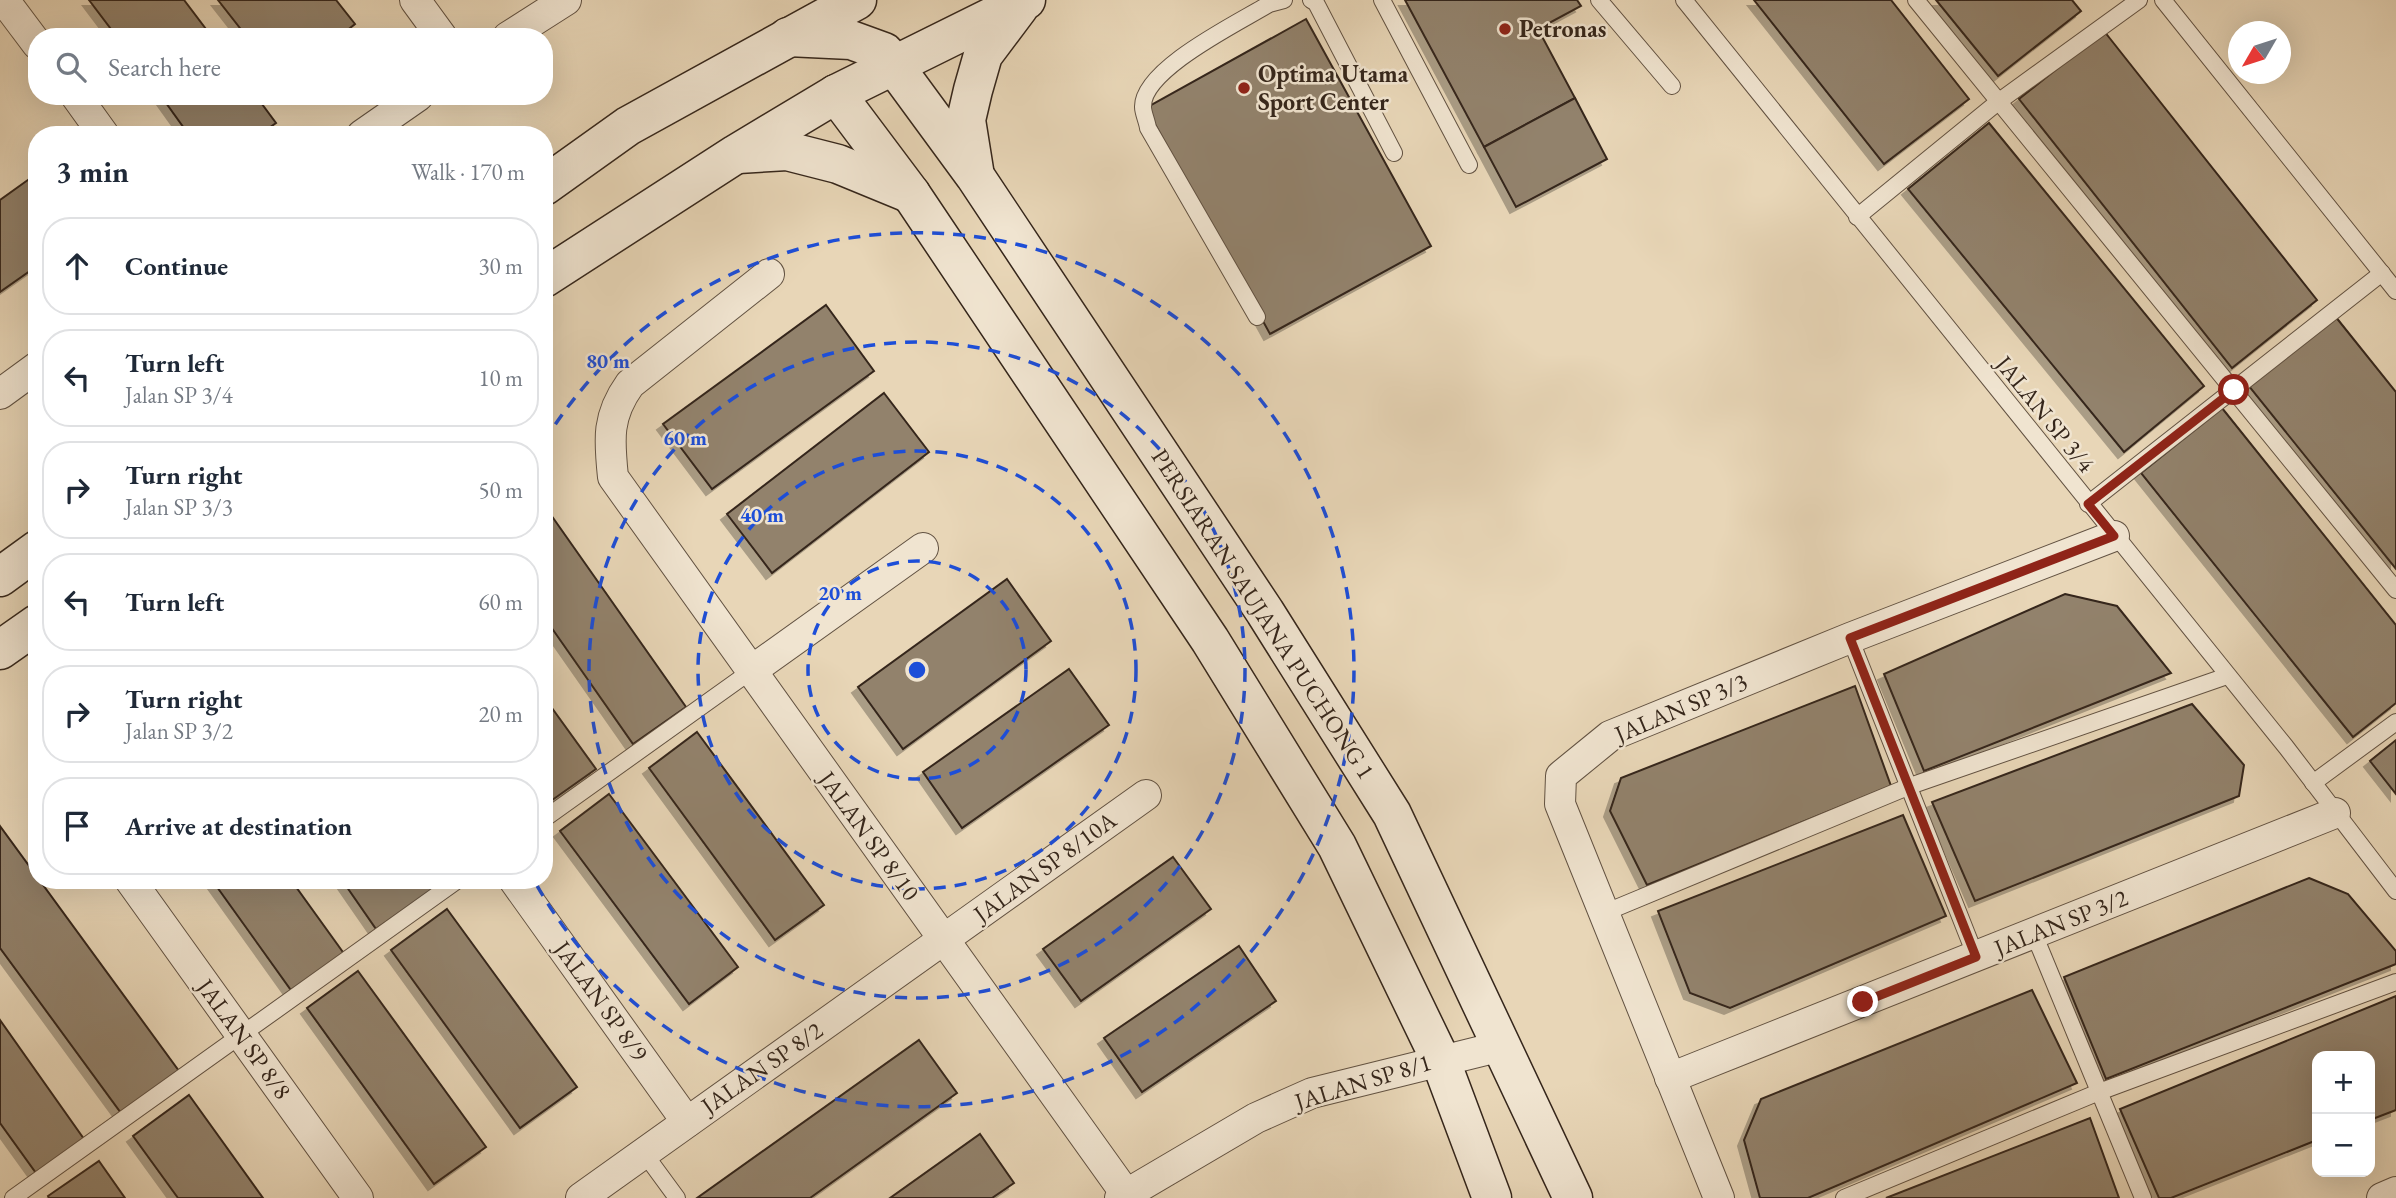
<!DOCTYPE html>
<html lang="en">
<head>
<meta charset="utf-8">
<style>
	:root { --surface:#fff; --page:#f2f2f3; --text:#1f2937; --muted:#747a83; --line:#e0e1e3 }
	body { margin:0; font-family:"EB Garamond",serif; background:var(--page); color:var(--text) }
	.controls { position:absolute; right:21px; bottom:21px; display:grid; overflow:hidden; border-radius:14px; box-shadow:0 7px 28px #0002 }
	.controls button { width:63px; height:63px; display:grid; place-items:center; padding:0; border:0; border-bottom:2px solid var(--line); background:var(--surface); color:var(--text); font:35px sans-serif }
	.compass { position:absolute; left:2228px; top:21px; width:63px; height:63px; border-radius:50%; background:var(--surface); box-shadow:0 7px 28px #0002; rotate:231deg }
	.stop { position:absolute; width:21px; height:21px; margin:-16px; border:5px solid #8f2418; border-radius:50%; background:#fff }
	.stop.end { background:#8f2418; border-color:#fff; box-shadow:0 2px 7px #0008 }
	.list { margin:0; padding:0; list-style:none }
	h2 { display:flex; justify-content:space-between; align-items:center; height:91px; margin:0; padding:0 28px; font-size:30px }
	h2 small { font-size:23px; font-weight:400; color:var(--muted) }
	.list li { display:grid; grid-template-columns:46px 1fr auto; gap:21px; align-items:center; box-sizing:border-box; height:98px; margin:0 14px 14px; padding:0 14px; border:2px solid var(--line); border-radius:28px }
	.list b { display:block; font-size:26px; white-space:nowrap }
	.list p { margin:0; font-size:23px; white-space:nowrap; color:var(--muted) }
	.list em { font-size:23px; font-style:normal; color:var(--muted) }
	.icon { flex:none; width:38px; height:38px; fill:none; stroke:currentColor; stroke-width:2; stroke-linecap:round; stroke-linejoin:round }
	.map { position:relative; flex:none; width:2396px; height:1198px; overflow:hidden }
	.search { position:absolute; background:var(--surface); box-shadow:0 7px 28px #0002; left:28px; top:28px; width:525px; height:77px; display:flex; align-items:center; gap:18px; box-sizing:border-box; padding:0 24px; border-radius:28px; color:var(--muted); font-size:26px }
	.panel { position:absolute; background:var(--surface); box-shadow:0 7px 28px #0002; left:28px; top:126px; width:525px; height:763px; border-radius:28px }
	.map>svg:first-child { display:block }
	.building { fill:#92826c; stroke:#35261b; stroke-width:2; filter:url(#shadow) }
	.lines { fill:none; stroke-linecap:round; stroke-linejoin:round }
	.lane-casing { stroke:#625242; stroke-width:18 }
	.street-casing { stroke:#625242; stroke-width:32 }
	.secondary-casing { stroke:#35261b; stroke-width:41 }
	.lane { stroke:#f0e4d0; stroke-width:16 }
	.street { stroke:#f0e4d0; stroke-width:30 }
	.secondary { stroke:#f0e4d0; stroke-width:38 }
	.route { stroke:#8f2418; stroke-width:9 }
	.ring { fill:none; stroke:#1d4ed8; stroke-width:3.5; stroke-dasharray:12 9 }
	.poi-dot { fill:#8f2418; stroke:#f0e4d0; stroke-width:2.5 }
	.labels { text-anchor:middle; stroke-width:5; stroke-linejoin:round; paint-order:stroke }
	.poi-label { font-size:24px; font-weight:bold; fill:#35261b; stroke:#f0e4d0; text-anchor:start }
	.street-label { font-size:24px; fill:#35261b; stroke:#f0e4d0 }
	.centre { fill:#1d4ed8; stroke:#f0e4d0; stroke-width:3.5 }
	.ring-label { font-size:21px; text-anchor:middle; font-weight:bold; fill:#1d4ed8; stroke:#f0e4d0; stroke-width:5; stroke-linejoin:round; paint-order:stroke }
</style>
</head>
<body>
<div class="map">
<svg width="2396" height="1198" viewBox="0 0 2396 1198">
	<defs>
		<filter id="shadow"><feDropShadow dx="-6" dy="6" stdDeviation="0" flood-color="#0004"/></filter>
	</defs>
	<rect width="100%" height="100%" fill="#e8d6b7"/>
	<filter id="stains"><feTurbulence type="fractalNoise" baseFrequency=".00286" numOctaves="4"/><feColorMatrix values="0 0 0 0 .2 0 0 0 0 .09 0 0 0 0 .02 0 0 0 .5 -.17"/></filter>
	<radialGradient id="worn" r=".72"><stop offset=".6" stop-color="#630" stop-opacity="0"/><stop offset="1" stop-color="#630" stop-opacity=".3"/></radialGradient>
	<g class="building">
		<path d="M89 0H184L212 37H117Z"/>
		<path d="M218 0H336L355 24 339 37H247Z"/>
		<path d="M1405 0H1577L1581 6 1538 29 1575 98 1484 147Z"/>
		<path d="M1754 0H1891L1969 99 1884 164Z"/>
		<path d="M1936 0H2072L2081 11 1998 76Z"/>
		<path d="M1306 19 1431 246 1270 334 1146 108Z"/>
		<path d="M2104 31 2317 300 2232 368 2019 99Z"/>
		<path d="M161 96H256L276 123 259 135H189Z"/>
		<path d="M1575 98 1607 159 1516 207 1484 147Z"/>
		<path d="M1989 123 2204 386 2124 452 1908 189Z"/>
		<path d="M32 177 37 183V266L0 292V200Z"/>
		<path d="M826 305 874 371 712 489 663 424Z"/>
		<path d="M2335 316 2396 392V569L2248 385Z"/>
		<path d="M884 393 929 452 772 573 727 514Z"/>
		<path d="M2222 408 2396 625V703L2353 737 2141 473Z"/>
		<path d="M544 505 686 707 633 744 544 617Z"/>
		<path d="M1007 579 1051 641 903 749 858 687Z"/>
		<path d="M2065 594 2117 606 2171 673 1924 771 1884 674Z"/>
		<path d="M1069 669 1109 725 962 828 923 772Z"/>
		<path d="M1855 686 1891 786 1647 885 1610 811 1621 778Z"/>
		<path d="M544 697 596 769 548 803 544 798Z"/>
		<path d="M2192 704 2244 765 2239 796 1975 901 1932 802Z"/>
		<path d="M697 732 824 905 775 940 649 768Z"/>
		<path d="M2396 740V794L2370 761Z"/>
		<path d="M609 794 738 967 689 1004 560 831Z"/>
		<path d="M1903 815 1946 916 1730 1008 1690 993 1658 911Z"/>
		<path d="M0 826 179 1071 121 1113 0 948Z"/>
		<path d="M1173 857 1211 909 1081 1001 1043 949Z"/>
		<path d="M2309 878 2348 894 2396 951V964L2106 1079 2064 977Z"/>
		<path d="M212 880H291L345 955 293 993Z"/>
		<path d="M342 880H434L438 886 376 929Z"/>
		<path d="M447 909 577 1087 520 1128 391 950Z"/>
		<path d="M1239 946 1276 1001 1142 1092 1104 1038Z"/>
		<path d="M358 971 486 1147 434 1184 307 1008Z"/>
		<path d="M2032 990 2077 1083 1808 1198H1760L1744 1140 1761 1099Z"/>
		<path d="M2396 996V1110L2370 1120V1056H2317V1140L2171 1198H2159L2120 1109Z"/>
		<path d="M0 1020 84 1139 36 1173 0 1123Z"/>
		<path d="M919 1040 957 1093 810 1198H697Z"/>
		<path d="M189 1095 263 1198H178L133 1136Z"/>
		<path d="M2090 1118 2119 1198H1886Z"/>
		<path d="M980 1134 1014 1183 992 1198H890Z"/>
		<path d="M99 1161 125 1198H49L48 1196Z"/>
	</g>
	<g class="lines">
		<g class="lane-casing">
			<g id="lane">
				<path d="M1311 0 1316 3 1394 153"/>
				<path d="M1382 0 1469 165"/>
				<path d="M1599 0 1672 86"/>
				<path d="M1684 0 2286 747 2396 891"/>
				<path d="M1916 0 2396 590"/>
				<path d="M2163 0 2396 291"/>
				<path d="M1857 217 1998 102 2139 0"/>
				<path d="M1257 317 1148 128C1147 121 1143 113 1143 107 1142 69 1240 22 1269 4L1284 0"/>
				<path d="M2088 504 2382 273"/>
				<path d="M1850 638 1976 957"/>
				<path d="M2313 783 2396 722"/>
				<path d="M544 819 751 671"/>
				<path d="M1604 913 1910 786 2227 676"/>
				<path d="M2034 934 2143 1198"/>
				<path d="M644 1153 677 1198"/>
				<path d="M13 1198 458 880"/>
				<path d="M1844 1198 2099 1092 2396 982"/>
			</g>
		</g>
		<g class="street-casing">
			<g id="street">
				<path d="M4 0 37 44"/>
				<path d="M415 0 442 37"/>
				<path d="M508 37 566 0"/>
				<path d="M76 96 104 135"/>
				<path d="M362 135 418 96"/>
				<path d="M769 274 630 384C607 416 609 439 613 477L1126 1194"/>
				<path d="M0 394 37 367"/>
				<path d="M751 671 923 548"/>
				<path d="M130 880 358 1198"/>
				<path d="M514 880 687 1122"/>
				<path d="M1670 1078 2335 813"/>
				<path d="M581 1198 1146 795"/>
				<path d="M1120 1198 1256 1118 1312 1093 1502 1046"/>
				<path d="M1719 1198 1560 804 1561 776 1610 736 1850 638 2114 536"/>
				<path d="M2382 1198 2396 1192"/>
			</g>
		</g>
		<g class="secondary-casing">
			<g id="secondary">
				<path d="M788 37 851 40 884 52 975 176 1265 612 1392 814 1573 1198"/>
				<path d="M836 94 911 194 1210 640 1337 846 1440 1059 1492 1198"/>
				<path d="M738 154 787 151 838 164 911 194"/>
				<path d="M974 170 966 120 973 90 983 55 1019 7"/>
				<path d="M544 186 628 126 857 0"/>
				<path d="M544 278 736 154 836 94 1026 0"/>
				<path d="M0 577 37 550"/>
				<path d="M0 650 37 624"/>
			</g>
		</g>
		<use href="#lane" class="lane"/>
		<use href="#street" class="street"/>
		<use href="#secondary" class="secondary"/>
	</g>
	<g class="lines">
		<path class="route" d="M1863 1002 1976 957 1850 638 2114 536 2088 504 2234 390"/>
	</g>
	<g class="ring">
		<circle cx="917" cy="670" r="109"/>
		<circle cx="917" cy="670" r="219"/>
		<circle cx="917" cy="670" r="328"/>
		<path d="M544 442A437 437 0 1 1 535 882"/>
	</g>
	<g class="poi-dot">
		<circle cx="1505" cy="29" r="7"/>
		<circle cx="1244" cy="88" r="7"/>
	</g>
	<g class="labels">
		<g class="poi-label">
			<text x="1519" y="37">Petronas</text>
			<text x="1258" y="82">Optima Utama<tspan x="1258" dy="28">Sport Center</tspan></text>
		</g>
		<g class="street-label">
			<text transform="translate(2045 414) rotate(51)" y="8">JALAN SP 3/4</text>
			<text transform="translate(1263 614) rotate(57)" y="8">PERSIARAN SAUJANA PUCHONG 1</text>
			<text transform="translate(1681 708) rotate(-23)" y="8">JALAN SP 3/3</text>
			<text transform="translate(869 836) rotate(54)" y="8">JALAN SP 8/10</text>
			<text transform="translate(1045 867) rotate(-36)" y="8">JALAN SP 8/10A</text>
			<text transform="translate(2061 923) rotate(-22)" y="8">JALAN SP 3/2</text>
			<text transform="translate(601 1001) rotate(54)" y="8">JALAN SP 8/9</text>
			<text transform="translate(244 1039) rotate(54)" y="8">JALAN SP 8/8</text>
			<text transform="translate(762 1068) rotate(-35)" y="8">JALAN SP 8/2</text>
			<text transform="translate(1363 1082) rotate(-17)" y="8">JALAN SP 8/1</text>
		</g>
	</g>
	<circle cx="917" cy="670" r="10" class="centre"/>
	<g class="ring-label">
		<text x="608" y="368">80 m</text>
		<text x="685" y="445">60 m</text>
		<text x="762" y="522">40 m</text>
		<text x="840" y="600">20 m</text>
	</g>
	<rect width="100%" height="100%" filter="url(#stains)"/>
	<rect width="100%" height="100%" fill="url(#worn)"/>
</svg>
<div class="controls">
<button>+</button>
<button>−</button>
</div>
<svg class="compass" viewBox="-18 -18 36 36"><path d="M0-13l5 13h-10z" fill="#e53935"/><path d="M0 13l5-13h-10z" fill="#747a83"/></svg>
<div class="stop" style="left:2234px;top:390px"></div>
<div class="stop end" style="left:1863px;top:1002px"></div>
<div class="search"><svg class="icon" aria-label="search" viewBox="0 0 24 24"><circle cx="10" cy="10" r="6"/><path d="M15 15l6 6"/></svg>Search here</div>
<section class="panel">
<h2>3 min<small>Walk · 170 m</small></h2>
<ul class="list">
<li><svg class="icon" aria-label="ahead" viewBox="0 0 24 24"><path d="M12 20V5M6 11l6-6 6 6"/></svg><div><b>Continue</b></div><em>30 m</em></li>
<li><svg class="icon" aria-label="left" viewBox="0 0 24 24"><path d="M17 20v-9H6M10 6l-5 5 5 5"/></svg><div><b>Turn left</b><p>Jalan SP 3/4</p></div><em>10 m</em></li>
<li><svg class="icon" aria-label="right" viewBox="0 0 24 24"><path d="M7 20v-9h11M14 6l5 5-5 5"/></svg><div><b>Turn right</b><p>Jalan SP 3/3</p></div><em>50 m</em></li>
<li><svg class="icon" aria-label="left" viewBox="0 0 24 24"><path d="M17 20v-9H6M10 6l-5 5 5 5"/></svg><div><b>Turn left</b></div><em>60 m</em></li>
<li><svg class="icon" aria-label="right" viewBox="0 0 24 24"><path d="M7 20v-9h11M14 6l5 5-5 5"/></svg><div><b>Turn right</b><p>Jalan SP 3/2</p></div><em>20 m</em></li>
<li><svg class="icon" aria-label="arrive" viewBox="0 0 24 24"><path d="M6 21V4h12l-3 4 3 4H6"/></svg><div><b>Arrive at destination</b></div></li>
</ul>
</section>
</div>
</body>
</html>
